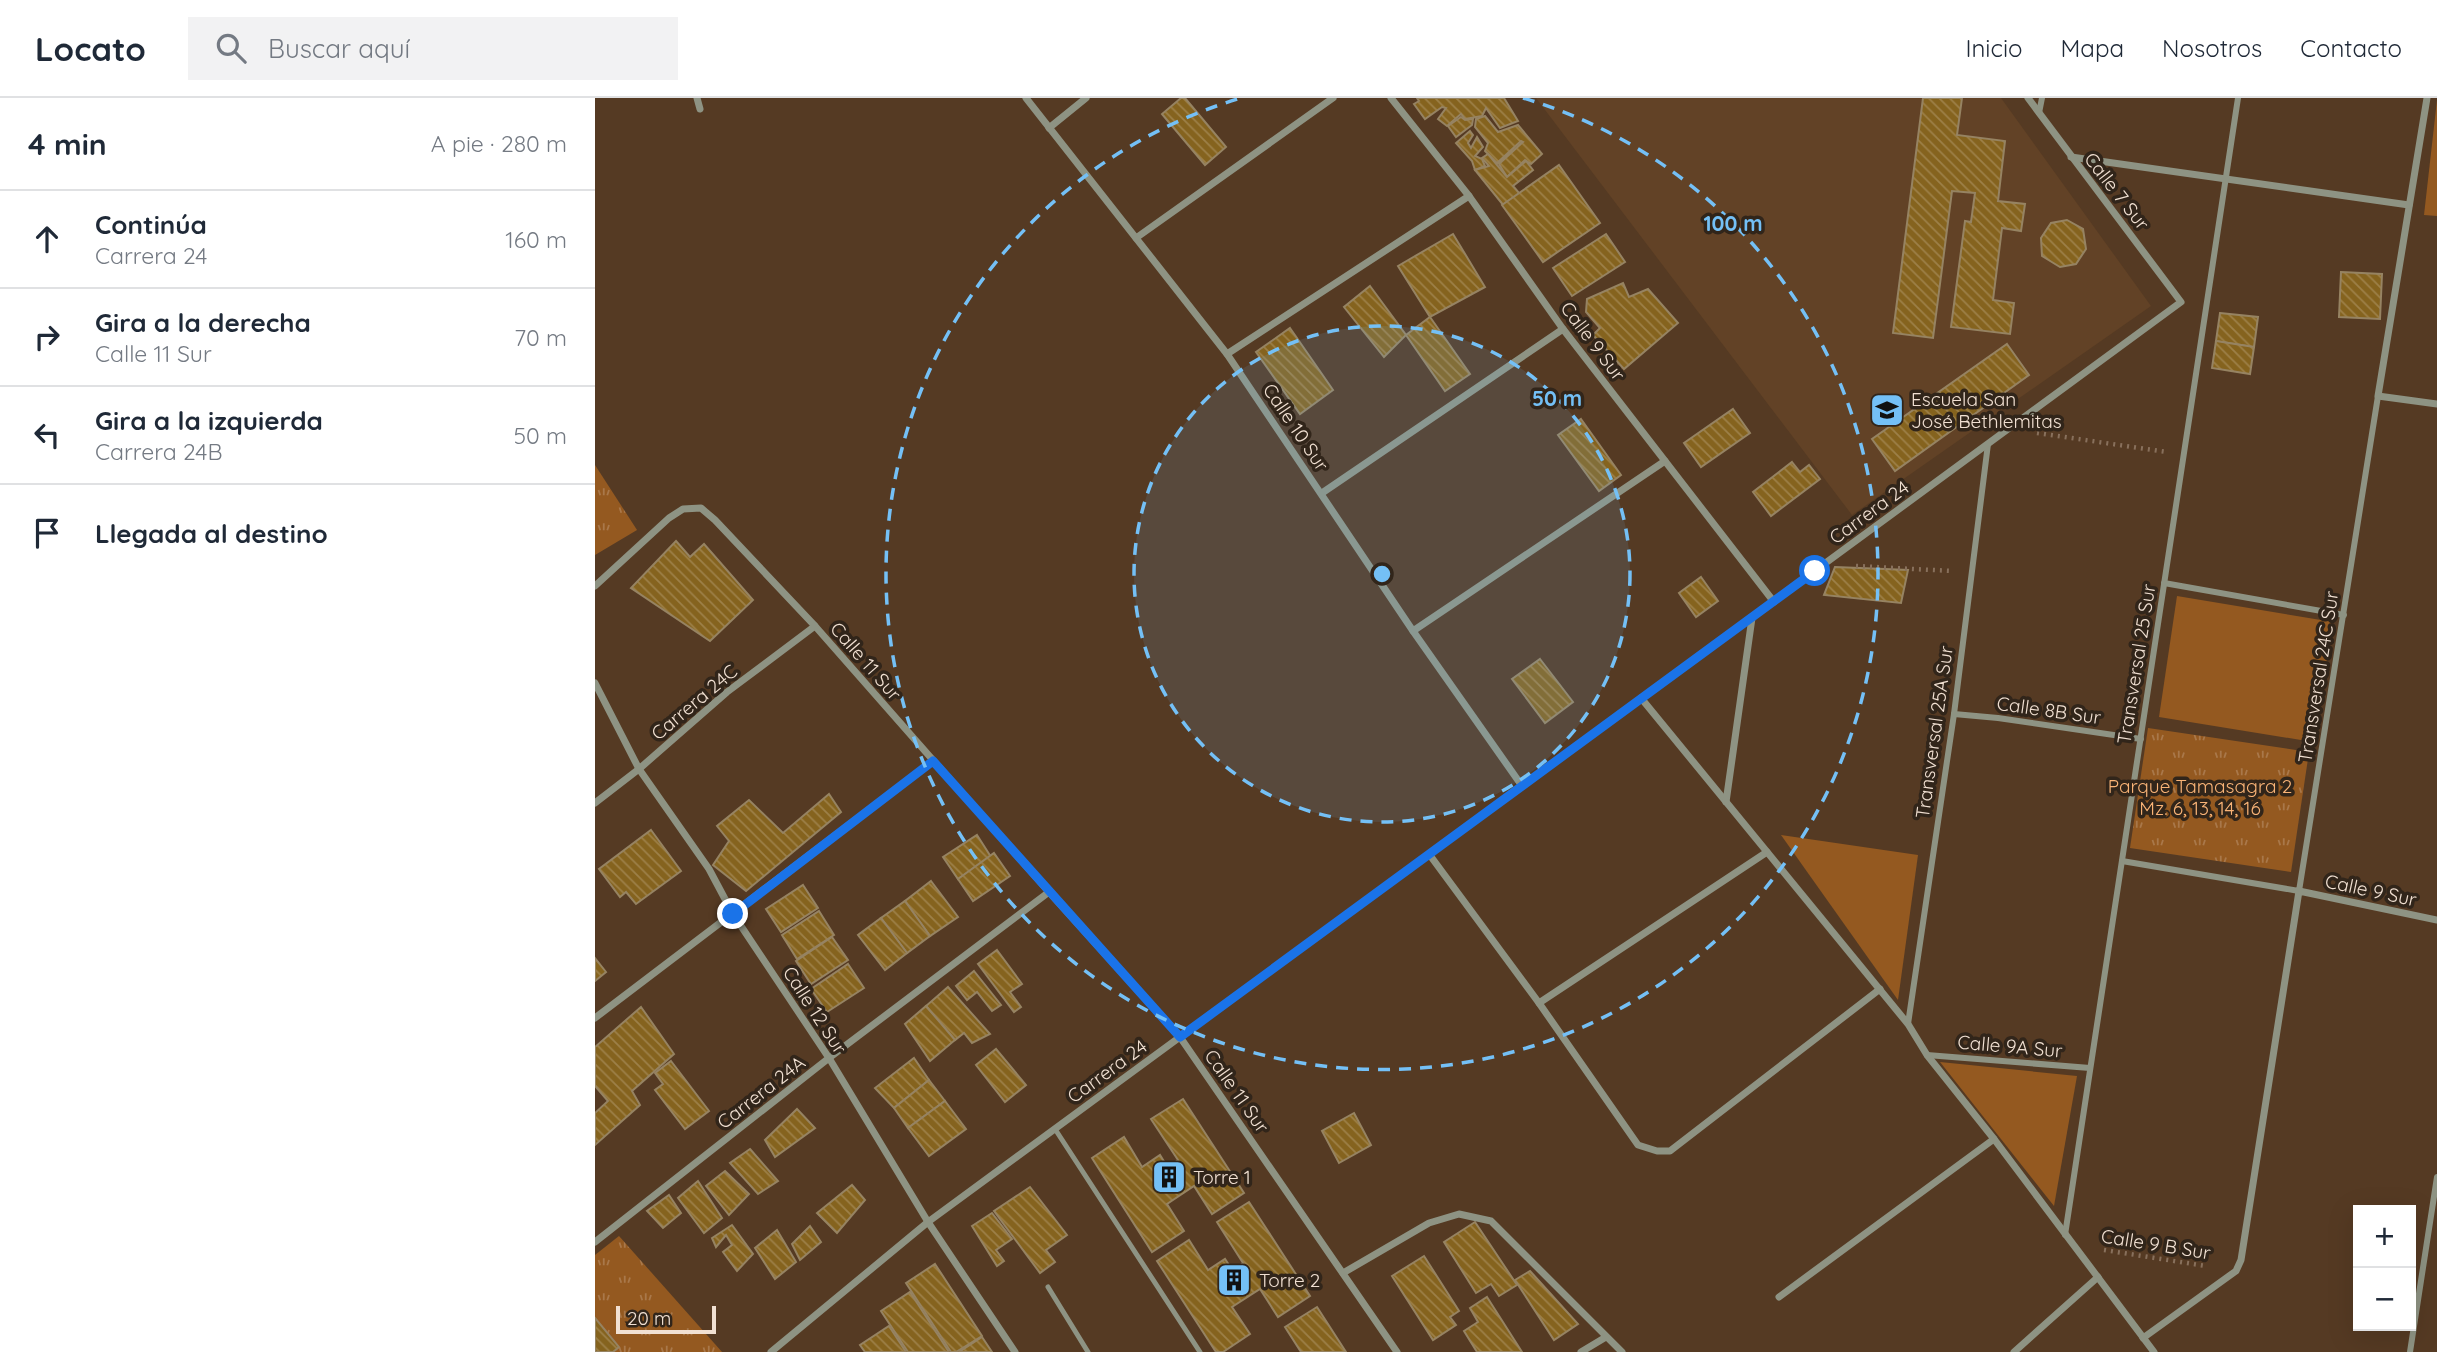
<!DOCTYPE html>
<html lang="es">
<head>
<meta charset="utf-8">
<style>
	:root { --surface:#fff; --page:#f2f2f3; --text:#1f2937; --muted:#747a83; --line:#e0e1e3 }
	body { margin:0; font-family:Quicksand,sans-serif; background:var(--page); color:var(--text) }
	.controls { position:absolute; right:21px; bottom:21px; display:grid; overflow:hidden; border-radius:0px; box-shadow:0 7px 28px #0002 }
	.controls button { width:63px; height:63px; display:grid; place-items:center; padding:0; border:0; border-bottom:2px solid var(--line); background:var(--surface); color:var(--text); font:35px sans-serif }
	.scale { position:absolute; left:21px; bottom:18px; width:100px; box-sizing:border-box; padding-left:7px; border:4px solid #f1e0d2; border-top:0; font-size:19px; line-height:24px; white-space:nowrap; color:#f1e0d2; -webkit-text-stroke:5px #31251a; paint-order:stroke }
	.stop { position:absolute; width:21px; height:21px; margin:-16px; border:5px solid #1a73e8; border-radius:50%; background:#fff }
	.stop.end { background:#1a73e8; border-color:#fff; box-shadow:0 2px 7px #0008 }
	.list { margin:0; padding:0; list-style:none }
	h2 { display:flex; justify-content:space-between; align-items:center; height:91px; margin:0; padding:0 28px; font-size:30px }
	h2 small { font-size:23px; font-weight:400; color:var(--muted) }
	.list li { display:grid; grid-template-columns:46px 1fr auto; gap:21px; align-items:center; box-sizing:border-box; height:98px; padding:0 28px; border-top:2px solid var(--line) }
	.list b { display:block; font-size:26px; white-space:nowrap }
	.list p { margin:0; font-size:23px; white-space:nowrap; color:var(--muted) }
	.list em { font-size:23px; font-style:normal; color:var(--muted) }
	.icon { flex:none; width:38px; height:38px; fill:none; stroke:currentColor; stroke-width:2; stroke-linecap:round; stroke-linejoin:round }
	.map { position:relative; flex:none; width:1842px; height:1254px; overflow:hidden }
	header { display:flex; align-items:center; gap:42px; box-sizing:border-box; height:98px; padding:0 35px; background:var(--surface); border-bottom:2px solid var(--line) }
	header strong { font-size:33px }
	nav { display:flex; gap:38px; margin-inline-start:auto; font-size:24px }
	.search { width:490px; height:63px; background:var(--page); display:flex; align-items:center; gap:18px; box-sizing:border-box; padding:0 24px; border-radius:0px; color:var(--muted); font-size:26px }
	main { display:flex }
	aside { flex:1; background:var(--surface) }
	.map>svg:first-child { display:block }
	.built { fill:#624226 }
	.grass { fill:#945920 }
	.park { fill:url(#park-tufts) }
	.building { fill:url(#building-back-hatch); stroke:#968362; stroke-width:2 }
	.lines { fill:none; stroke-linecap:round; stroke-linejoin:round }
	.path { stroke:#88705c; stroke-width:4.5; stroke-dasharray:2 5; stroke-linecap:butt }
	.service { stroke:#8e9383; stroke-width:5 }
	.pedestrian { stroke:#8e9383; stroke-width:6 }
	.minor { stroke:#8e9383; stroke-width:7 }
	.route { stroke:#1a73e8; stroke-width:9 }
	.ring { fill:none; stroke:#74c0f6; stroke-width:3.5; stroke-dasharray:12 9 }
	.labels { text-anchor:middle; stroke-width:7; stroke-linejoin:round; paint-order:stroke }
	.street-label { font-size:19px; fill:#f1e0d2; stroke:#31251a }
	.poi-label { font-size:19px; fill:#f1e0d2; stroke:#31251a; text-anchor:start }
	.park-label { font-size:19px; fill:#fab477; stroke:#31251a }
	.centre { fill:#74c0f6; stroke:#31251a; stroke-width:3.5 }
	.ring-label { font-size:21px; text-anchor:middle; font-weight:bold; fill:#74c0f6; stroke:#31251a; stroke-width:7; stroke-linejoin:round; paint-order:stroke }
</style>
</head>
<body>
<header>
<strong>Locato</strong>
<div class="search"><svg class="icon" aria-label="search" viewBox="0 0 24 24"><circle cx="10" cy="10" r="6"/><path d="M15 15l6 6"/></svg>Buscar aquí</div>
<nav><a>Inicio</a><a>Mapa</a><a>Nosotros</a><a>Contacto</a></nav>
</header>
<main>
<aside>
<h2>4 min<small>A pie · 280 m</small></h2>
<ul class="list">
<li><svg class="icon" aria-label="ahead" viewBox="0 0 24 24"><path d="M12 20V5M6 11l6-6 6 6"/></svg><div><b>Continúa</b><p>Carrera 24</p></div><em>160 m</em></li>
<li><svg class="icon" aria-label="right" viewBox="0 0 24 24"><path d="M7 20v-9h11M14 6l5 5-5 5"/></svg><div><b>Gira a la derecha</b><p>Calle 11 Sur</p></div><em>70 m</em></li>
<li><svg class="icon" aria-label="left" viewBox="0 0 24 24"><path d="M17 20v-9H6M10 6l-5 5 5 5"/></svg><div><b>Gira a la izquierda</b><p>Carrera 24B</p></div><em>50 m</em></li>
<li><svg class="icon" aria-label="arrive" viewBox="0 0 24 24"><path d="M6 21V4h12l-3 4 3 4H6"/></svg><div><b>Llegada al destino</b></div></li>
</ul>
</aside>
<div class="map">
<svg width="1842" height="1254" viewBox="0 0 1842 1254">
	<defs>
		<pattern id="park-tufts" width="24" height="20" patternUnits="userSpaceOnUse" patternTransform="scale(1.75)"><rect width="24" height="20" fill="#945920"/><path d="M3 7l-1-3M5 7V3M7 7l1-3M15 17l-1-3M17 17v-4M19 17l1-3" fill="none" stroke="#a9784a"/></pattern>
		<pattern id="building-back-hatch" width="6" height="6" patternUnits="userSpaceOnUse" patternTransform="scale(1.75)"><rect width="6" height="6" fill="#85631e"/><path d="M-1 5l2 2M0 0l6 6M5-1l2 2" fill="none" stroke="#9d8048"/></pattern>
	</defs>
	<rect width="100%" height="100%" fill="#553a23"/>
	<path class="built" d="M941 0H1406L1556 208 1257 417Z"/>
	<g class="grass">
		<path d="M1842 2V118L1829 117Z"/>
		<path d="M1582 498 1738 524 1718 644 1564 619Z"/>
		<path d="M1186 737 1323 757 1303 902Z"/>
		<path d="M1345 964 1482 978 1459 1108Z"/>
	</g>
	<g class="park">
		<path d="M0 367 42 432 0 457Z"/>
		<path d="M1553 630 1714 654 1696 774 1535 750Z"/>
		<path d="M24 1138 127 1254H0V1157Z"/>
	</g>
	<g class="building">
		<path d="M586 0H590L631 49 610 67 567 16Z"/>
		<path d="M822 0H909L923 23 905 30 891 10 887 18 870 21 866 16 852 28 843 21 851 10 847 9 830 21 819 6 824 3Z"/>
		<path d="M1328 0H1367L1362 37 1410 43 1403 103 1430 106 1426 133 1407 130 1398 202 1419 205 1415 236 1356 229 1370 123 1376 124 1380 95 1357 93 1338 240 1298 235Z"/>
		<path d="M890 18 903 34 923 27 947 56 936 66 930 62 912 79 904 66 928 44 926 43 902 65 890 53 893 45 880 29 881 21Z"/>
		<path d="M866 19 870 22 878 21 877 27 861 39 853 28Z"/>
		<path d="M875 33 878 37 873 45 876 50 882 39 888 49 880 58 887 61 890 68 880 72 877 63 861 45Z"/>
		<path d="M893 56 912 79 931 63 938 72 918 88 925 96 909 108 880 72 894 68 887 60Z"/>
		<path d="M964 67 1005 125 948 164 907 107Z"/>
		<path d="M1472 122 1488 131 1491 151 1481 166 1465 169 1447 158 1446 140 1456 125Z"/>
		<path d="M858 136 890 189 835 219 803 168Z"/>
		<path d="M1011 136 1030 164 977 198 958 170Z"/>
		<path d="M1746 174 1787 176 1785 221 1744 219Z"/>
		<path d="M1028 185 1034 199 1053 191 1083 225 1029 271 998 237 1005 230 991 214 992 201Z"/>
		<path d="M775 188 811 237 789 259 749 209Z"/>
		<path d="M1625 215 1663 219 1659 249 1621 243Z"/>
		<path d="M835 219 875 276 850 293 811 237Z"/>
		<path d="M695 230 738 292 705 316 661 254Z"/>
		<path d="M1621 243 1659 249 1655 276 1617 270Z"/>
		<path d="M1412 246 1434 277 1300 373 1277 341Z"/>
		<path d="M1138 311 1155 335 1106 369 1089 345Z"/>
		<path d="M986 321 1026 377 1004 393 963 337Z"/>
		<path d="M1197 364 1205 374 1214 367 1225 381 1176 418 1158 394Z"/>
		<path d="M81 443 95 459 109 446 158 502 115 543 36 490Z"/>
		<path d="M1240 469 1313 472 1306 505 1229 497Z"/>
		<path d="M1106 479 1123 503 1101 519 1084 495Z"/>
		<path d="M945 561 978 604 950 625 917 581Z"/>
		<path d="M234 696 246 714 151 793 118 767 134 743 122 728 154 702 188 735Z"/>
		<path d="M56 732 86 773 41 806 31 794 25 799 4 771Z"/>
		<path d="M382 737 396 759 363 781 348 759Z"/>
		<path d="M399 755 415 778 378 803 363 781Z"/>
		<path d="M336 783 363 819 335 838 310 803Z"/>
		<path d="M208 787 223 810 186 834 171 811Z"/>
		<path d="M310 803 335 838 312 855 286 820Z"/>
		<path d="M224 813 239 837 202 861 187 837Z"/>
		<path d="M286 820 312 855 290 872 263 837Z"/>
		<path d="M237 839 253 862 216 886 201 863Z"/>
		<path d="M402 852 427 886 415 894 426 909 419 914 383 866Z"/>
		<path d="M0 860 11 874 0 883Z"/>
		<path d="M253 866 269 890 232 914 216 891Z"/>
		<path d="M379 873 406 907 397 913 382 894 372 902 361 888Z"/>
		<path d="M353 889 395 936 377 945 369 935 360 942 331 908Z"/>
		<path d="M331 908 360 942 335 963 310 926Z"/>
		<path d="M46 909 79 956 37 993 45 1007 0 1047V1015L13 1003 0 988V949Z"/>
		<path d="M401 951 431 987 410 1004 381 967Z"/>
		<path d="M319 960 334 982 299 1010 280 990Z"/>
		<path d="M76 963 114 1013 90 1031 60 992 68 986 60 975Z"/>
		<path d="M334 982 350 1003 313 1030 299 1010Z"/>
		<path d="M588 1001 649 1095 617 1116 599 1088 572 1106 589 1133 557 1154 497 1060 529 1039 547 1069 565 1057 573 1070 583 1062 556 1021Z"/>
		<path d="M350 1003 371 1031 334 1058 313 1030Z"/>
		<path d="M202 1011 220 1030 180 1059 170 1042Z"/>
		<path d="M759 1015 776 1047 744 1065 727 1033Z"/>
		<path d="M155 1051 183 1083 163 1096 135 1065Z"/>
		<path d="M130 1073 154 1096 134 1117 111 1088Z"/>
		<path d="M103 1083 127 1120 109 1135 83 1100Z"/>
		<path d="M257 1087 270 1102 242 1135 222 1115Z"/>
		<path d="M435 1089 472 1137 451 1152 460 1164 445 1175 399 1113Z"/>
		<path d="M74 1097 86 1115 68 1130 52 1113Z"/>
		<path d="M654 1104 715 1198 683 1219 665 1191 637 1209 655 1236 628 1254H621L562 1163 594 1142 613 1172 630 1161 638 1173 648 1165 622 1124Z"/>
		<path d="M397 1115 417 1141 401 1152 409 1163 402 1168 377 1128Z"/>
		<path d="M880 1124 922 1187 904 1198 896 1186 881 1195 849 1144Z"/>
		<path d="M137 1127 158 1156 142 1173 128 1154 137 1147 131 1137 121 1149 117 1140Z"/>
		<path d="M215 1128 226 1144 205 1162 197 1146Z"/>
		<path d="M182 1132 201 1164 180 1181 160 1150Z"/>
		<path d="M829 1158 864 1213 855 1219 861 1227 838 1242 797 1178Z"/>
		<path d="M340 1166 387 1238 361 1254H356L311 1185Z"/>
		<path d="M935 1173 983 1226 959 1242 920 1182Z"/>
		<path d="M315 1194 354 1254H313L286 1213Z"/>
		<path d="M892 1199 927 1254H882L869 1233 883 1224 875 1210Z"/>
		<path d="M722 1209 751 1254H706L690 1229Z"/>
		<path d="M0 1220 24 1249 18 1254H0Z"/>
		<path d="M294 1228 311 1254H270L265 1247Z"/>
		<path d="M387 1239 397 1254H364Z"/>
	</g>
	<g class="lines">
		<g class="path">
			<path d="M1442 335 1572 354"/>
			<path d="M1261 468 1357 473"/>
			<path d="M1509 1152 1611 1168"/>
		</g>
		<g class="service">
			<path d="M460 1031 605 1254"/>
			<path d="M453 1189 493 1254"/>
		</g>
		<g class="pedestrian">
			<path d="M1444 15 1447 0"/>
			<path d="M1569 485 1749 517"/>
			<path d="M1359 616 1403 620 1546 641"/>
			<path d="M1527 763 1704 793 1783 298"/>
			<path d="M1313 926 1359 616 1393 346"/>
			<path d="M1332 957 1495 970"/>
			<path d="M1470 1137 1643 0"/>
			<path d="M1815 1254 1842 1079"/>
		</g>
		<g class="minor">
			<path d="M102 0 105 11"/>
			<path d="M431 0 632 256 818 533 927 688"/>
			<path d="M796 0 874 98 968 231 1179 504"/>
			<path d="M1832 0 1783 298 1842 306"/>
			<path d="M454 30 491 0"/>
			<path d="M1476 59 1814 107"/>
			<path d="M541 140 738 0"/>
			<path d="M632 256 874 98"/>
			<path d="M727 395 968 231"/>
			<path d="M0 488 74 420 88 411 106 410 120 422 220 528 454 794 585 939 802 1254"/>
			<path d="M818 533 1070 363"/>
			<path d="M0 585 44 671 114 771 138 816 234 960 333 1124 420 1254"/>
			<path d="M1046 600 1313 926 1332 957 1399 1041 1559 1254"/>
			<path d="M1131 704 1157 520"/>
			<path d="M0 705 44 671 132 594 220 528"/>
			<path d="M834 756 944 905 1043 1047 1062 1053H1075L1285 891"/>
			<path d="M944 905 1172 754"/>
			<path d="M0 920 338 663"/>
			<path d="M0 1144 234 960 454 794"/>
			<path d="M748 1175 834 1125 864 1116 896 1123 1027 1254"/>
			<path d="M1184 1199 1399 1041"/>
			<path d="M1548 1240 1641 1173 1646 1162 1704 793 1842 822"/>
			<path d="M176 1254 333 1124 1586 204 1433 0"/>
			<path d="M986 1254 1011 1239"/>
			<path d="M1419 1254 1503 1179"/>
		</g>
	</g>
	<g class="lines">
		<path class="route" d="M138 816 338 663 585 939 1220 473"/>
	</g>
	<circle cx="787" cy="476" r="248" fill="#74c0f6" fill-opacity=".12"/>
	<g class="ring">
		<circle cx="787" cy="476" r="248"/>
		<path d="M928 0A496 496 0 1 1 646 0"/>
	</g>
	<defs>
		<g id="school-square" transform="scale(1.75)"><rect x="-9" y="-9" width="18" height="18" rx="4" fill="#74c0f6" stroke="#31251a"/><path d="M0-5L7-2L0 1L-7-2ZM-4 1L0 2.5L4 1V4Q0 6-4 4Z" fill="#111"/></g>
		<g id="building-square" transform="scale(1.75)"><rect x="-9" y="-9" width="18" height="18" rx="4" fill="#74c0f6" stroke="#31251a"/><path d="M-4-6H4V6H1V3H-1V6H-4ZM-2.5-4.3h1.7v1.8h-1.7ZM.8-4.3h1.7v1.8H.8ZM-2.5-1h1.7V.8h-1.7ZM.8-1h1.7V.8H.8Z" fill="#111"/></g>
	</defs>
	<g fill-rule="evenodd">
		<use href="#school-square" x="1292" y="312"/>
		<use href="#building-square" x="574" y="1079"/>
		<use href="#building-square" x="639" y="1182"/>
	</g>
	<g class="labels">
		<g class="street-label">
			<text transform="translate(1522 93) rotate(52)" y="7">Calle 7 Sur</text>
			<text transform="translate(998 243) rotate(53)" y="7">Calle 9 Sur</text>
			<text transform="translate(701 329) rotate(56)" y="7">Calle 10 Sur</text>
			<text transform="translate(1274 414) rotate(-36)" y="7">Carrera 24</text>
			<text transform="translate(271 563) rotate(49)" y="7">Calle 11 Sur</text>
			<text transform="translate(1541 566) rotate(-81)" y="7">Transversal 25 Sur</text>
			<text transform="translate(1723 579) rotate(-81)" y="7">Transversal 24C Sur</text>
			<text transform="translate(99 604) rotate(-40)" y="7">Carrera 24C</text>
			<text transform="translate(1454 612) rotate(8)" y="7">Calle 8B Sur</text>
			<text transform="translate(1339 634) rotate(-82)" y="7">Transversal 25A Sur</text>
			<text transform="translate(1776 792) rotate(12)" y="7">Calle 9 Sur</text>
			<text transform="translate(220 912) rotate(57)" y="7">Calle 12 Sur</text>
			<text transform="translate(1415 948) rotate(5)" y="7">Calle 9A Sur</text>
			<text transform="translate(512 973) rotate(-36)" y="7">Carrera 24</text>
			<text transform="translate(642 993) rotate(55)" y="7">Calle 11 Sur</text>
			<text transform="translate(166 994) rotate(-38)" y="7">Carrera 24A</text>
			<text transform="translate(1561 1146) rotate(9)" y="7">Calle 9 B Sur</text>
		</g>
		<g class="poi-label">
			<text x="1316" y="308">Escuela San<tspan x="1316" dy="22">José Bethlemitas</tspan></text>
			<text x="598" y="1086">Torre 1</text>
			<text x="664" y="1189">Torre 2</text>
		</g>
		<g class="park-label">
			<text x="1605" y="695">Parque Tamasagra 2<tspan x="1605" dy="22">Mz. 6, 13, 14, 16</tspan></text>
		</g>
	</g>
	<circle cx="787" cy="476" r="10" class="centre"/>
	<g class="ring-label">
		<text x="1138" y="133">100 m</text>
		<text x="962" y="308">50 m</text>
	</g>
</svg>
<div class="controls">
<button>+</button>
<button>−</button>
</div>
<div class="scale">20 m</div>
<div class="stop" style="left:1220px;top:473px"></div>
<div class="stop end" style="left:138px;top:816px"></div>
</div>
</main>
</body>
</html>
